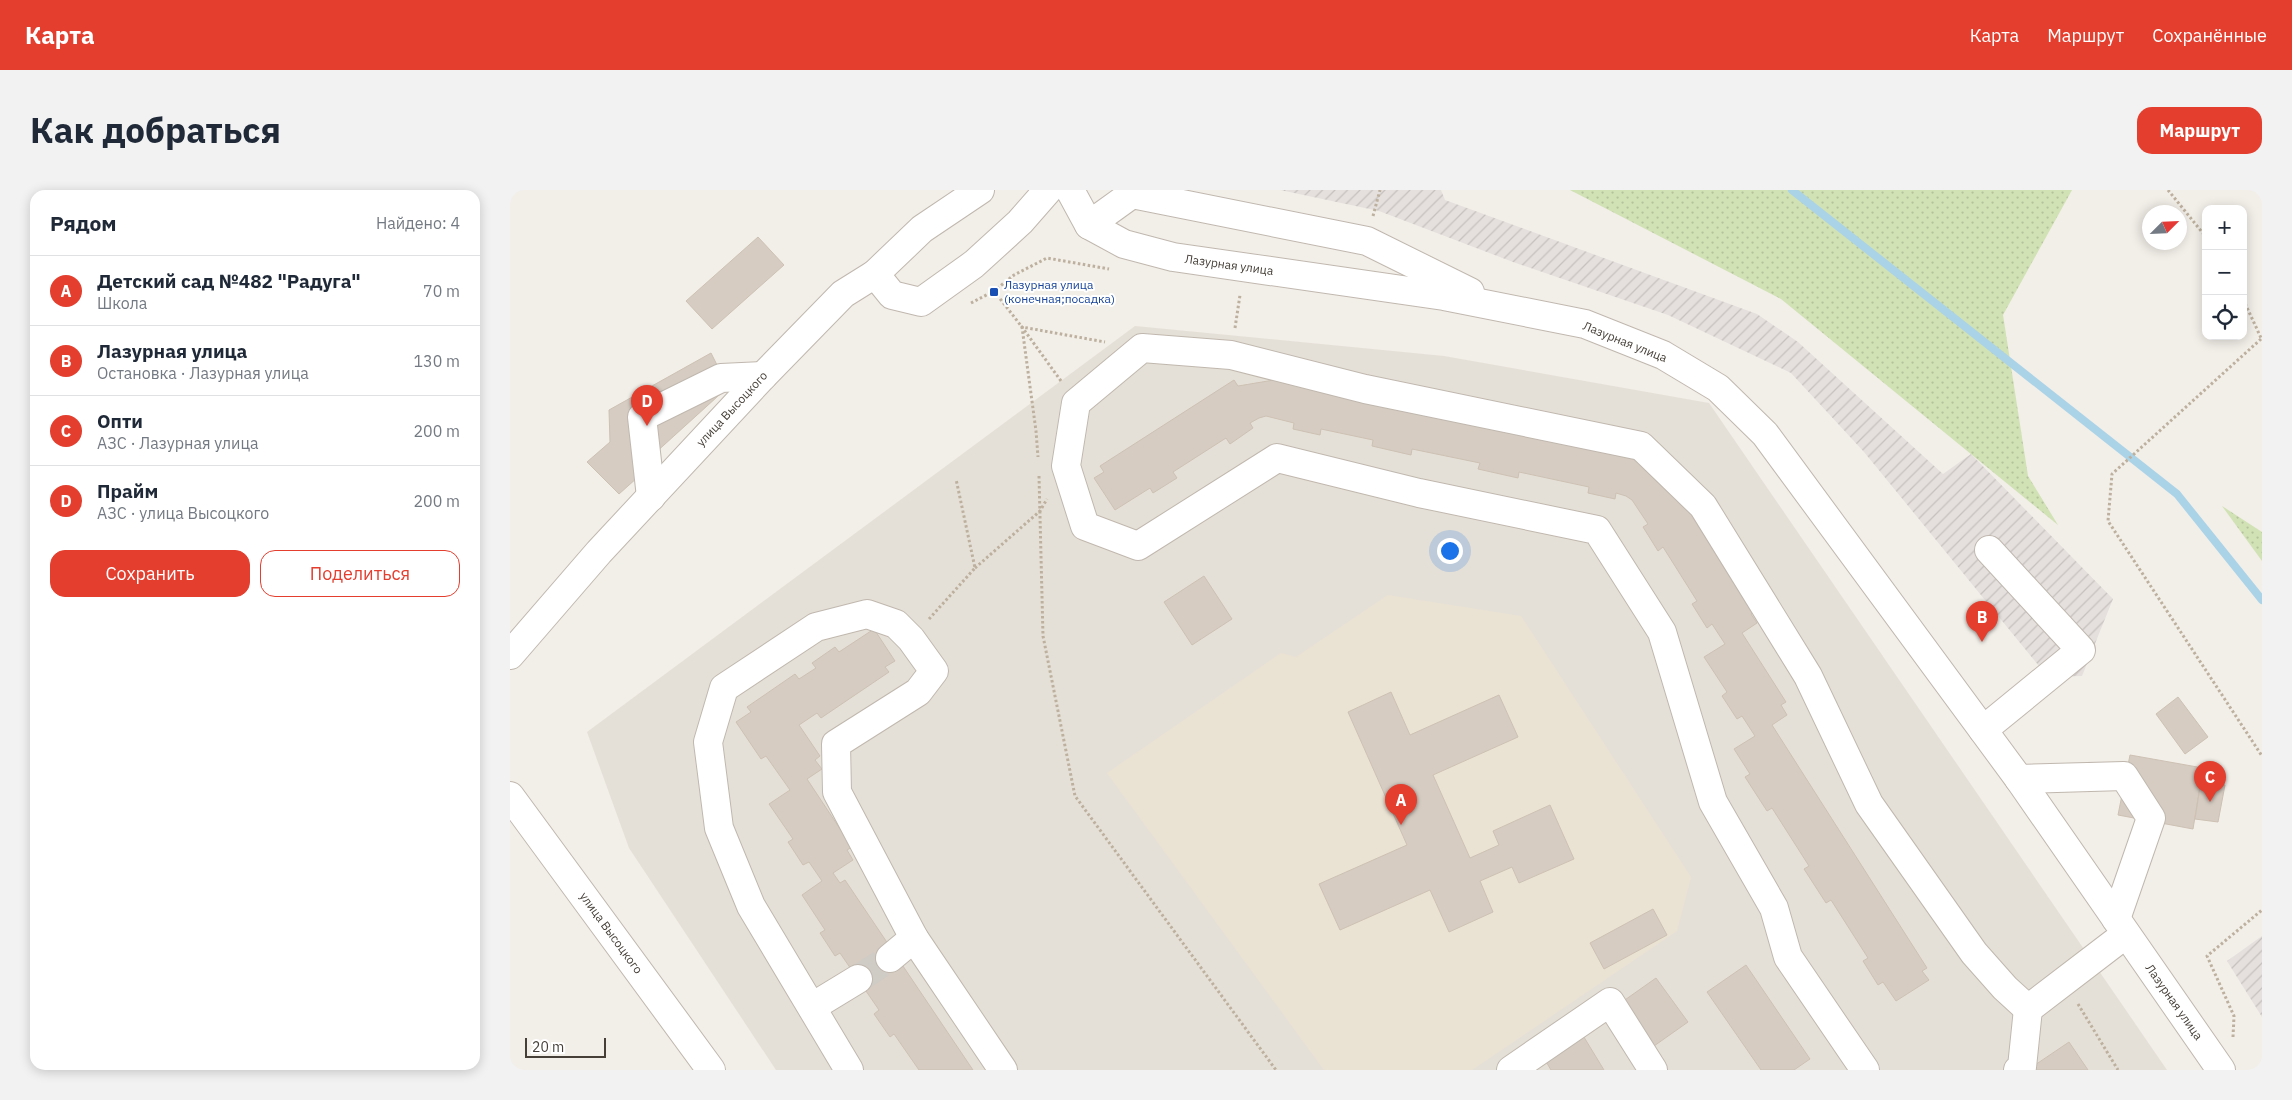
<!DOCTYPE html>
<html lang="ru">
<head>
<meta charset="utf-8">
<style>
	:root { --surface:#fff; --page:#f2f2f3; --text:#1f2937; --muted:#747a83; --line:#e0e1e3; --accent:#e33e2e }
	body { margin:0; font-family:"IBM Plex Sans",sans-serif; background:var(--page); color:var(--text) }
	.controls { position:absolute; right:15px; top:15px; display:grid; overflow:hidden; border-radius:10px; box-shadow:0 2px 12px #0003 }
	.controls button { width:45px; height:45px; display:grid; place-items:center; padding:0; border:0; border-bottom:1px solid var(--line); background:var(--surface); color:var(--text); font:25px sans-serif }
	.compass { position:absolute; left:1632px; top:15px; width:45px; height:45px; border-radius:50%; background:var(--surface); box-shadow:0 2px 12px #0003; rotate:66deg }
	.scale { position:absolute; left:15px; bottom:12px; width:81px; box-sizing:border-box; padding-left:5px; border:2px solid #453f37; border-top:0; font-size:14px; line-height:18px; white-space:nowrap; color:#453f37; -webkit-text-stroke:4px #fff; paint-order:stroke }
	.you { position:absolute; left:939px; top:360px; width:18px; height:18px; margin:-12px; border:4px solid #fff; border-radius:50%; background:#1a73e8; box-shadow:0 0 0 8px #1a73e833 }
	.badge { display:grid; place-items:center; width:32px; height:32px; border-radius:50%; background:var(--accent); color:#fff; font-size:16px; font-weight:700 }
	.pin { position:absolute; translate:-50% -41px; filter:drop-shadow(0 1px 2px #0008) }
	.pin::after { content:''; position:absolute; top:26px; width:18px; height:15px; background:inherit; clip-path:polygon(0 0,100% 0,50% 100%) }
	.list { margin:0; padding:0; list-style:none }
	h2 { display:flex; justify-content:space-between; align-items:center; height:65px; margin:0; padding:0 20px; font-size:21px }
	h2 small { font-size:16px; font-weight:400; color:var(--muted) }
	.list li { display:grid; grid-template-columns:32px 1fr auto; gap:15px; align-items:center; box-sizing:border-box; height:70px; padding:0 20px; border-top:1px solid var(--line) }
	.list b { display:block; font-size:19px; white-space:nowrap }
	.list p { margin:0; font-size:16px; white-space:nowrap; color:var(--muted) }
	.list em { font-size:16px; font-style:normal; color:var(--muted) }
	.actions { display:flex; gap:10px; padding:15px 20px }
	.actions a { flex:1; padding:11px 0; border:1px solid var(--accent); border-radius:15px; text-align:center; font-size:18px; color:var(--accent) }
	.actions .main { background:var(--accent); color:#fff }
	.icon { flex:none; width:28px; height:28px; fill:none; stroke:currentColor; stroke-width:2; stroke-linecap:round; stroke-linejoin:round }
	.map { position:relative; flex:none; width:1752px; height:880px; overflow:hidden; border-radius:15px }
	header { display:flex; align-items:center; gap:30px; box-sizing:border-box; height:70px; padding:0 25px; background:var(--accent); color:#fff }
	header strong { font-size:24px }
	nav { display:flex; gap:28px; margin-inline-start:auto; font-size:18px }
	.intro { display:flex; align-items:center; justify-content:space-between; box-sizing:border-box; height:120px; padding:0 30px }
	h1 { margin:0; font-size:35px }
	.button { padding:12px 22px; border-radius:15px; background:var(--accent); color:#fff; font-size:18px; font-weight:700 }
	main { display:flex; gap:30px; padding:0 30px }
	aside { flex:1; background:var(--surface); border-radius:15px; box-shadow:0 2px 12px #0003 }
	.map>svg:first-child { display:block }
	.residential { fill:#e5e0d7 }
	.industrial { fill:url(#industrial-furrows) }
	.education { fill:#eae2d3 }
	.grass { fill:url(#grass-dots) }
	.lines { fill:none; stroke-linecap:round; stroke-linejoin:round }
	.stream { stroke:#abd3e8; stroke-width:8 }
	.building { fill:#d6ccc2; stroke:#cdc1b3 }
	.minor-tunnel { stroke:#cfcbc5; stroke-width:28; stroke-dasharray:28 14; stroke-linecap:butt }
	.minor-casing { stroke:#c0b8af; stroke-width:30 }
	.path { stroke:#bdb09e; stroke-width:3; stroke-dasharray:2.5 2.5; stroke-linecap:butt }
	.minor { stroke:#fff; stroke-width:28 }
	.transit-dot { fill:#1a4fb4; stroke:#fff; stroke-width:2 }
	.labels { text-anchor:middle; stroke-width:4; stroke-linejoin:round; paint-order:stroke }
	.street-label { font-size:12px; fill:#453f37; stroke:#fff }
	.transit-label { font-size:12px; fill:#164399; stroke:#fff; text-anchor:start }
</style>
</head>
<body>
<header>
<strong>Карта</strong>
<nav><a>Карта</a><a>Маршрут</a><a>Сохранённые</a></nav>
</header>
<div class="intro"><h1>Как добраться</h1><a class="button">Маршрут</a></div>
<main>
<aside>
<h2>Рядом<small>Найдено: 4</small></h2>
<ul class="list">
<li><span class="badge">A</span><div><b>Детский сад №482 &quot;Радуга&quot;</b><p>Школа</p></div><em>70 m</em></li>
<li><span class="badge">B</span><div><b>Лазурная улица</b><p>Остановка · Лазурная улица</p></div><em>130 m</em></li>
<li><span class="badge">C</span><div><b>Опти</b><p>АЗС · Лазурная улица</p></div><em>200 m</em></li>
<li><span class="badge">D</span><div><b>Прайм</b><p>АЗС · улица Высоцкого</p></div><em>200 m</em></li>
</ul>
<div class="actions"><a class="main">Сохранить</a><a>Поделиться</a></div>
</aside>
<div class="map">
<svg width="1752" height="880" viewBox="0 0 1752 880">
	<defs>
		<pattern id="industrial-furrows" width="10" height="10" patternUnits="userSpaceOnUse" patternTransform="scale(1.25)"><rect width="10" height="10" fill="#e5e0dd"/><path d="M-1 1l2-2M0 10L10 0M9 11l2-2" fill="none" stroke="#c6c1be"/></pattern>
		<pattern id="grass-dots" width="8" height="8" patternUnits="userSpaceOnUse" patternTransform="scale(1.25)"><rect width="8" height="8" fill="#d1e2b5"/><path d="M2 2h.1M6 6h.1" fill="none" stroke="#b5c39c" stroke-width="1.8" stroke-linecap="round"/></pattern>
	</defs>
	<rect width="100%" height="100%" fill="#f2eee8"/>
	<path class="residential" d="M625 136 934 166 1199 213 1657 880H266L119 658 77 542Z"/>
	<g class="industrial">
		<path d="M770 0H931L935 10 1247 124 1288 152 1433 284 1461 264 1603 409 1572 486 1538 487 1354 262 1281 183 1158 125 1003 72 869 21Z"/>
		<path d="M1752 746V827L1717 771Z"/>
	</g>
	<path class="education" d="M878 405 1011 426 1181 687 1167 741 962 880H814L597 583 771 463 786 467Z"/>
	<g class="grass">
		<path d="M1060 0H1562L1493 125 1518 286 1548 335 1271 109Z"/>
		<path d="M1712 316 1752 342V371Z"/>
	</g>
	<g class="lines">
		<path class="stream" d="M1282 0 1667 304 1752 410"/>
	</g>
	<g class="building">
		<path d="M248 47 274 75 202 139 176 111Z"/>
		<path d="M201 163 218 197 133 274 137 279 109 304 77 272 100 252 99 220Z"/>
		<path d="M724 190 728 196 764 190 1126 262 1124 269 1154 290 1160 286 1246 421 1241 424 1247 433 1232 443 1276 512 1271 515 1277 525 1262 535 1417 778 1412 781 1419 790 1386 811 1373 792 1368 795 1353 771 1358 768 1321 710 1316 713 1294 679 1299 676 1262 618 1257 621 1235 587 1240 584 1224 559 1245 546 1232 526 1227 529 1212 506 1217 502 1194 467 1215 454 1202 434 1197 438 1182 414 1187 411 1153 357 1148 361 1133 337 1138 334 1122 310 1116 306 1106 303 1105 309 1078 303 1079 297 1009 282 1008 288 968 279 970 273 902 259 901 265 862 256 863 250 811 239 810 245 783 239 784 233 756 226 749 228 740 233 743 238 720 254 716 248 663 282 667 288 643 303 640 298 605 320 584 288 594 282 590 276Z"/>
		<path d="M694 386 722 429 682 455 654 412Z"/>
		<path d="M364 439 385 471 375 477 379 482 311 528 307 523 289 535 310 566 305 570 312 579 297 589 342 657 337 660 343 670 323 683 330 693 335 690 463 880H409L384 844 380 847 364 824 369 820 330 763 325 766 310 743 315 740 292 705 312 691 299 672 293 675 278 652 283 649 259 614 280 600 256 566 251 569 226 532 241 522 237 517 285 484 289 489 306 478 302 473 325 457 329 462Z"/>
		<path d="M881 502 900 545 989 505 1008 547 923 585 960 668 989 655 983 641 1040 615 1064 669 1009 693 1002 677 970 691 983 722 939 742 920 700 830 740 809 694 897 655 838 522Z"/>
		<path d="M1668 507 1698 547 1675 564 1646 524Z"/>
		<path d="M1620 565 1693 578 1683 639 1608 625Z"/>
		<path d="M1691 591 1715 595 1708 632 1685 629Z"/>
		<path d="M1143 719 1157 745 1094 779 1080 753Z"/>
		<path d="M1236 775 1300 869 1284 880H1251L1197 802Z"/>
		<path d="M1146 788 1178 832 1144 856 1112 812Z"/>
		<path d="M1069 839 1094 880H1041L1031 863Z"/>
		<path d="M1559 852 1578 880H1524L1522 877Z"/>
	</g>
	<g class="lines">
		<path class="minor-tunnel" d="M348 789 380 768"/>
		<g class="minor-casing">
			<g id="minor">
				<path d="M560 0 579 35 614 54 663 67 934 106 1075 134 1153 165 1208 198 1255 244 1509 589 1711 880"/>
				<path d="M579 35 622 4 857 51 960 102"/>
				<path d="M365 84 382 105 411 112 464 74 510 32 538 0"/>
				<path d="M141 307 132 227 211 188 253 186"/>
				<path d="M0 465 89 362 253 186 333 104 365 84 412 39 470 0"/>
				<path d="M1473 540 1571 460 1479 360"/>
				<path d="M1509 589 1614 586 1641 628 1606 729"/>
				<path d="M0 606 201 880"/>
				<path d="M380 768 404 748"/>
				<path d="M302 817 348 789"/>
				<path d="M339 880 241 716 209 638 198 552 214 498 306 437 357 424 386 434 401 449 424 481 408 502 326 554 327 602 404 748 493 880"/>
				<path d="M1001 880 1100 812 1143 880"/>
				<path d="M1355 880 1278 767 1264 718 1203 612 1152 442 1087 340 909 303 767 268 628 356 575 336 556 276 566 213 632 158 721 165 855 199 1131 256 1193 316 1298 486 1359 614 1464 763 1495 798 1518 819 1616 744"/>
				<path d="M1508 880 1512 877 1518 819"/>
			</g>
		</g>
		<g class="path">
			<path d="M1658 0 1696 47"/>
			<path d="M863 26 870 0"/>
			<path d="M484 101 512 137 526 241 528 267"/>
			<path d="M1733 109 1752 150"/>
			<path d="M461 113 484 101 504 85 537 68 599 79"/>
			<path d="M725 138 730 105"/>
			<path d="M1751 149 1602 284 1598 331 1752 566"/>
			<path d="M551 191 512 137 595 152"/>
			<path d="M529 286 533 446 565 606 766 880"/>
			<path d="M465 378 530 321 537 309"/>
			<path d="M419 429 465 378 446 289"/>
			<path d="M1568 814 1608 880"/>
			<path d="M1723 847 1724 826 1697 766 1752 720"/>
		</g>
		<use href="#minor" class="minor"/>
	</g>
	<rect class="transit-dot" x="479" y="97" width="10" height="10" rx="2.5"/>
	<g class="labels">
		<g class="street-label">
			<text transform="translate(719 75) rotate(8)" y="4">Лазурная улица</text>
			<text transform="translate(1115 152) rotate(22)" y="4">Лазурная улица</text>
			<text transform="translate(222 219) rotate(-47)" y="4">улица Высоцкого</text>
			<text transform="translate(101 743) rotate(54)" y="4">улица Высоцкого</text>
			<text transform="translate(1664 812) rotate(55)" y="4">Лазурная улица</text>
		</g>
		<g class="transit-label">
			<text x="494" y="99">Лазурная улица<tspan x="494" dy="14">(конечная;посадка)</tspan></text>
		</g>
	</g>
</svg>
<div class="controls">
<button>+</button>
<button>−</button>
<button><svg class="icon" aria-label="locate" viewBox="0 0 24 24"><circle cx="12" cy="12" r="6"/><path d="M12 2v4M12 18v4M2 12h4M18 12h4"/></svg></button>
</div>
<svg class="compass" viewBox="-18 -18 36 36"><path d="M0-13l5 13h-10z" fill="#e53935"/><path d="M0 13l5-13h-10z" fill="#747a83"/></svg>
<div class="scale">20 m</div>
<div class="you"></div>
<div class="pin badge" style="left:891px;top:635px">A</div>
<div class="pin badge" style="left:1472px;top:452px">B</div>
<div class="pin badge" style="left:1700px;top:612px">C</div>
<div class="pin badge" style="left:137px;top:236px">D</div>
</div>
</main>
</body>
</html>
